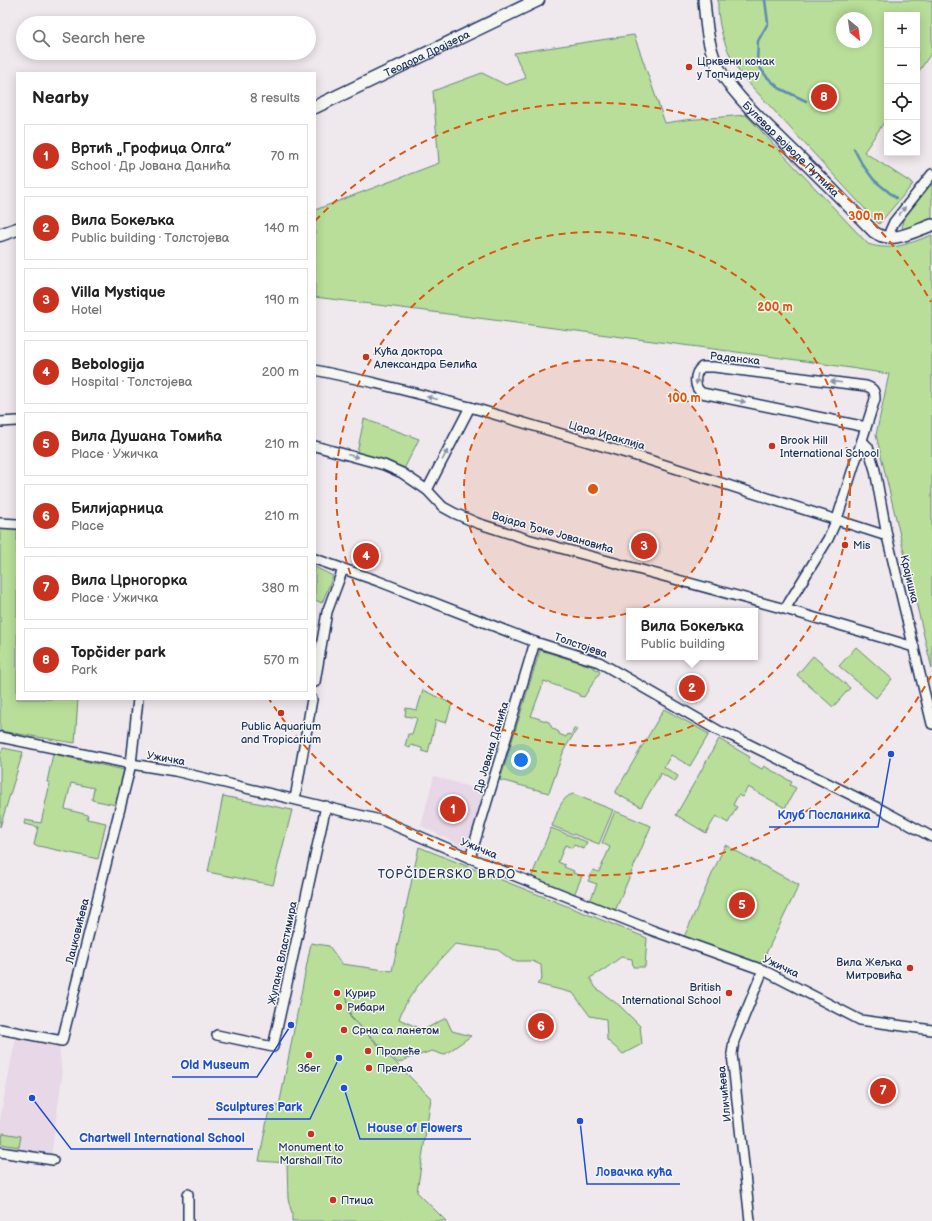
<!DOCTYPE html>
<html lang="en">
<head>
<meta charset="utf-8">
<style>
	:root { --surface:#fff; --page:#f2f2f2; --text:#222; --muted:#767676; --line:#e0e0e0; --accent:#c8321e }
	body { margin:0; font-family:"Balsamiq Sans",sans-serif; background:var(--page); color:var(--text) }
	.controls { position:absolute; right:12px; top:12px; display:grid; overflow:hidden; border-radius:0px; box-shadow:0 2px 10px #0003 }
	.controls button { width:36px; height:36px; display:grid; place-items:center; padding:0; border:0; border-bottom:1px solid var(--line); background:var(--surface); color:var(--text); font:20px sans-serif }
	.compass { position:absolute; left:836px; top:12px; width:36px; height:36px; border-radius:50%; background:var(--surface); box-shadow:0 2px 10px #0003; rotate:151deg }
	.you { position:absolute; left:521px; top:760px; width:14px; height:14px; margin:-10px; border:3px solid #fff; border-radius:50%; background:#1a73e8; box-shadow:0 0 0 6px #1a73e833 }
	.badge { display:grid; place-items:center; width:26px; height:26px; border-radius:50%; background:var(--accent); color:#fff; font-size:13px; font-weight:700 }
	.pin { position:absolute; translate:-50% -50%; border:2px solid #fff; box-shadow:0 1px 4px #0006 }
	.popup { position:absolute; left:626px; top:608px; width:132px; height:52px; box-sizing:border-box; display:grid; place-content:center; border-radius:0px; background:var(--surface); filter:drop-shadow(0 1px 3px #0005); font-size:13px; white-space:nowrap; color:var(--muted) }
	.popup b { font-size:15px; color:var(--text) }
	.popup::after { content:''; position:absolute; left:50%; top:100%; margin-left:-8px; border:8px solid transparent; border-top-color:var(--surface) }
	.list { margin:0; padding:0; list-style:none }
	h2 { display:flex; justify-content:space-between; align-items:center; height:52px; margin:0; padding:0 16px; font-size:17px }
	h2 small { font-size:13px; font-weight:400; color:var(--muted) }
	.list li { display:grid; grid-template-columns:26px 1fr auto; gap:12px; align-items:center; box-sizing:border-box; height:64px; margin:0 8px 8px; padding:0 8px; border:1px solid var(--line); border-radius:0px }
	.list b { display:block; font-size:15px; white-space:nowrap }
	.list p { margin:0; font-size:13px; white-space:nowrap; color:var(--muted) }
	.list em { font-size:13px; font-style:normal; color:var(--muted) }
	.icon { flex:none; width:22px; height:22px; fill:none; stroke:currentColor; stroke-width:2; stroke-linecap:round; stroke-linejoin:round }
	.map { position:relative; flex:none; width:932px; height:1221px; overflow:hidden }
	.search { position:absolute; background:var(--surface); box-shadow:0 2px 10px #0003; left:16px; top:16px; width:300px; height:44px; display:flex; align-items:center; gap:10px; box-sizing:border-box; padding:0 14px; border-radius:22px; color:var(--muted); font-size:15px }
	.panel { position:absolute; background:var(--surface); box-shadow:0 2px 10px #0003; left:16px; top:72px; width:300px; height:628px; border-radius:0px }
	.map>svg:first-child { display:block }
	.built { fill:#e7d7e7 }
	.green { fill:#b8de99; stroke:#6a867c; fill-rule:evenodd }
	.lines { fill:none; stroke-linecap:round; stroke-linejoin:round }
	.stream { stroke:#5c8cb1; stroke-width:2.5 }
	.minor-casing { stroke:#1b2f5e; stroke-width:12 }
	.tertiary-casing { stroke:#1b2f5e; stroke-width:14 }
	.secondary-casing { stroke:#1b2f5e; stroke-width:15 }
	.minor { stroke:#f6f6f2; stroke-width:9 }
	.tertiary { stroke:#f6f6f2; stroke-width:11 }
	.secondary { stroke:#f6f6f2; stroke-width:12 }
	.oneway { fill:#8892a8 }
	.ring { fill:none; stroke:#de5710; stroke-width:2; stroke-dasharray:7 5 }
	.poi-dot { fill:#c8321e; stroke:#f6f6f2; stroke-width:1.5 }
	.labels { text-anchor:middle; stroke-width:3; stroke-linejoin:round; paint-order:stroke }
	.street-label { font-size:11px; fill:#1b2f5e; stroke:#f6f6f2 }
	.poi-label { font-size:11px; fill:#1b2f5e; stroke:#f6f6f2; text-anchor:start }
	.neighbourhood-label { font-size:12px; letter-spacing:1px; fill:#1b2f5e; stroke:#f6f6f2 }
	.centre { fill:#de5710; stroke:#f6f6f2; stroke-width:2 }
	.ring-label { font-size:12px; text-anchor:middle; font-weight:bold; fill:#de5710; stroke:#f6f6f2; stroke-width:3; stroke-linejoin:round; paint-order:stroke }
	.leader { fill:none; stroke:#1d4ed8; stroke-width:1.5 }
	.callout-dot { fill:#1d4ed8; stroke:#f6f6f2; stroke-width:1.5 }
	.callout-label { font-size:12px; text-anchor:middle; font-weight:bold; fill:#1d4ed8; stroke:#f6f6f2; stroke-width:3; stroke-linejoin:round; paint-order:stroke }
</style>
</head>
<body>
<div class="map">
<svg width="932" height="1221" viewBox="0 0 932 1221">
	<rect width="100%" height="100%" fill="#efe8ed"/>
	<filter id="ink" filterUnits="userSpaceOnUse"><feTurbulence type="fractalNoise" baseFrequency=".025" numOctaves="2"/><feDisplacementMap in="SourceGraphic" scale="8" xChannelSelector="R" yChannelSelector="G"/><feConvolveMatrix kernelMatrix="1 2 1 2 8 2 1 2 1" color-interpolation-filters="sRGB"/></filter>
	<g filter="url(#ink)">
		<g class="built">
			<path d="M434 776 485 792 470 850 421 826Z"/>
			<path d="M16 1036 59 1046 62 1076 51 1156 0 1148V1120Z"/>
		</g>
		<g class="green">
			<path d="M718 0H932V52L917 74V15H887V118L864 152 913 184 879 224 742 76C727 53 717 29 718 0ZM842 18H866V42H842Z"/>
			<path d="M634 35 665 123 685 120 746 115 868 244C892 252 910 243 932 235V669L876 435 889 374 812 362 425 311 315 297V210L439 163 433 91 482 73 506 85 526 78 514 53Z"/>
			<path d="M932 182V221L902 230 903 217Z"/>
			<path d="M364 419 419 439 403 471 357 453Z"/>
			<path d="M0 528H17V699H78L75 743 0 731Z"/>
			<path d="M315 567 333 576 322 603 315 600Z"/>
			<path d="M856 647 892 679 876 698 839 666Z"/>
			<path d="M540 650 591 666 600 672 584 697 579 696V694L544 681 531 716 549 722 552 728 559 732V734L566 737 568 734 571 735 575 727 577 729 564 750 549 793 500 780Z"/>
			<path d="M813 656 850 688 833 707 797 675Z"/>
			<path d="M423 690 452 704 446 723 436 720 428 753 422 751V748L411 745 410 748 405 746 408 734H412L417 718 405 716 406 708 417 710Z"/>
			<path d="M664 709 709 734 690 766 671 755 664 767 678 776 675 782 661 773 641 807 615 793Z"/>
			<path d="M719 739 750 757 748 761 762 769 764 766 792 782 790 785 796 788 785 808 748 787 742 797 738 795 733 805 737 807 728 823 716 816 706 833 676 815Z"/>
			<path d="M3 748 23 752 0 827V755Z"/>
			<path d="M53 754 124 770 116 805 92 800 94 788 71 783 65 809 88 815 87 819 106 823 98 859 34 845 38 827 24 824 25 820 41 823 50 783 47 782Z"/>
			<path d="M573 794 613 810 599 844 552 826C557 815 560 797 573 794Z"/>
			<path d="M223 796 292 810 273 885 208 872Z"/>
			<path d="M615 811 651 826 615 911 590 901 597 884 588 881 593 870 599 872 610 847 602 843Z"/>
			<path d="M551 828 587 842 584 849 574 845 572 848 565 845 558 862 565 865 564 867 574 871 573 873 582 876 574 895 531 878Z"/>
			<path d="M725 845 799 885 760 966 684 937Z"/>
			<path d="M419 847 647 938 645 967H633L632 959 621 957 605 969 590 978 596 988 620 1006 640 1026 642 1044 623 1054 607 1040 606 1019 590 1016 573 993 537 984 542 979 541 965 532 961H513L498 950 455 944C437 964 407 993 399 1019L423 1030 446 1018 452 1031 471 1036 444 1055 432 1051 407 1059 398 1063 351 1017 347 997 350 1017 431 1098 417 1192 446 1221H292V1213L288 1199 287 1163 259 1161 270 1105 279 1106 311 943 329 946 342 964 392 971Z"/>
			<path d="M3 1133 21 1136 19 1147 1 1144Z"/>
		</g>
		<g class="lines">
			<g class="stream">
				<path d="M765 0 768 23 758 41 757 63 766 76 779 88 806 101"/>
				<path d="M854 149 862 164 874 180 896 198"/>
			</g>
			<g class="minor-casing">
				<g id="minor">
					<path d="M889 238 890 231 894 222 932 174"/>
					<path d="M315 370 375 383 470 407 643 458 887 536"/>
					<path d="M0 422 17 421"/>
					<path d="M862 441 868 447 875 470 887 536 932 724"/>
					<path d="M315 446 384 465 402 473 427 490 443 507 454 513 477 523 527 539 785 609 914 647"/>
					<path d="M427 490 470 407"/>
					<path d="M0 523 17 524"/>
					<path d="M315 559 378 581 535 642 599 662 719 731 732 736 882 810 932 837"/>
					<path d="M785 609 828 539 837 519 875 399C875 391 873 388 866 386L714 367H702C694 373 693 387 702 393L866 427"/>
					<path d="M315 682 327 612 343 569"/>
					<path d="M0 737 131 764 175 771 384 821 470 858 654 931 763 970 860 1020 932 1030"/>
					<path d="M295 799 312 699"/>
					<path d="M470 858 535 642"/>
					<path d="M0 1029 62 1041 131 764 138 699"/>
					<path d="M217 1035 273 1047 326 806"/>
					<path d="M0 1152 53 1160"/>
					<path d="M188 1221V1194"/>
					<path d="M750 1221 732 1054 734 1041 763 970"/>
				</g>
			</g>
			<g class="tertiary-casing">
				<g id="tertiary">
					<path id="s1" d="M704 0C706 22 707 42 716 63 730 92 760 118 783 141 814 171 844 201 874 232 891 245 914 231 932 225"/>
				</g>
			</g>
			<g class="secondary-casing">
				<g id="secondary">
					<path id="s2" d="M315 107 538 0"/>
					<path d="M0 235 17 229"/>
				</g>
			</g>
			<use href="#minor" class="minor"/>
			<use href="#tertiary" class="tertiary"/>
			<use href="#secondary" class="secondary"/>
		</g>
		<defs><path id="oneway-solid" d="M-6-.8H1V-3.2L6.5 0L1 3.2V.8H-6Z"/></defs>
		<g class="oneway">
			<use href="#oneway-solid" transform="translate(902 211) rotate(-52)"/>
			<use href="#oneway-solid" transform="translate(697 379) rotate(97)"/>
			<use href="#oneway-solid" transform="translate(836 382) rotate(-173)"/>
			<use href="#oneway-solid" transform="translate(432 398) rotate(-166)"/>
			<use href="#oneway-solid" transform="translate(740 401) rotate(12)"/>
			<use href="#oneway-solid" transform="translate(445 455) rotate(-62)"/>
			<use href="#oneway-solid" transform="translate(353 456) rotate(15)"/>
		</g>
	</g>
	<circle cx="593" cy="489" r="129" fill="#de5710" fill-opacity=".12"/>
	<g class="ring">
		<circle cx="593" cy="489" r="129"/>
		<circle cx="593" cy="489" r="257"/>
		<path d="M931 676A386 386 0 0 1 269 699M315 221A386 386 0 0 1 931 302"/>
	</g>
	<g class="poi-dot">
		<circle cx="689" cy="67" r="4"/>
		<circle cx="366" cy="357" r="4"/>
		<circle cx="772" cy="446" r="4"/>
		<circle cx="845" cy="545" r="4"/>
		<circle cx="281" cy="713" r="4"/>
		<circle cx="910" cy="968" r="4"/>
		<circle cx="337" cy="993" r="4"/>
		<circle cx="729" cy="993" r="4"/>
		<circle cx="339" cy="1007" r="4"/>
		<circle cx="344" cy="1030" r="4"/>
		<circle cx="368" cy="1051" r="4"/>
		<circle cx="309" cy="1055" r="4"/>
		<circle cx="369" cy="1068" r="4"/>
		<circle cx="311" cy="1134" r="4"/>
		<circle cx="333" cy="1200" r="4"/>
	</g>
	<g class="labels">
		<g class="street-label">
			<text dy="4" stroke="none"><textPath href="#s2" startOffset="124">Теодора Драјзера</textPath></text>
			<text dy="4" stroke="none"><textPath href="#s1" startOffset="179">Булевар војводе Путника</textPath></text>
			<text transform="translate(735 358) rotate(6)" y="4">Раданска</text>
			<text transform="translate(607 435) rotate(16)" y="4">Цара Ираклија</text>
			<text transform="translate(553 532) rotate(16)" y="4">Вајара Ђоке Јовановића</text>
			<text transform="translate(910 579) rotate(77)" y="4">Крајишка</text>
			<text transform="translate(581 645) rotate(19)" y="4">Толстојева</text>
			<text transform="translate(491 747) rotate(-73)" y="4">Др Јована Данића</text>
			<text transform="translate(166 758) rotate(10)" y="4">Ужичка</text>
			<text transform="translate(479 848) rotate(22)" y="4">Ужичка</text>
			<text transform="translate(77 931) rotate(-76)" y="4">Лацковићева</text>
			<text transform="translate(282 953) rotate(-78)" y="4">Жупана Властимира</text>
			<text transform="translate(781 966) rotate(25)" y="4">Ужичка</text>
			<text transform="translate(724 1094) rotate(-96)" y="4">Иличићева</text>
		</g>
		<g class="poi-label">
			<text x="697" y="65">Црквени конак<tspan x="697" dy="13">у Топчидеру</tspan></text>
			<text x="374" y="355">Кућа доктора<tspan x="374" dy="13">Александра Белића</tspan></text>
			<text x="780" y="444">Brook Hill<tspan x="780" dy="13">International School</tspan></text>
			<text x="853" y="549">Mis</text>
			<text x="281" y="730" text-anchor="middle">Public Aquarium<tspan x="281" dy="13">and Tropicarium</tspan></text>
			<text x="902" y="966" text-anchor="end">Вила Жељка<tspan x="902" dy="13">Митровића</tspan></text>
			<text x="721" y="991" text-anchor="end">British<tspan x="721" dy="13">International School</tspan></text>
			<text x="345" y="997">Курир</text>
			<text x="347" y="1011">Рибари</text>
			<text x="352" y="1034">Срна са ланетом</text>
			<text x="376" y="1055">Пролеће</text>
			<text x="309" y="1072" text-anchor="middle">Збег</text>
			<text x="377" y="1072">Преља</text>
			<text x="311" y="1151" text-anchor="middle">Monument to<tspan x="311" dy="13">Marshall Tito</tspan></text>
			<text x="341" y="1204">Птица</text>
		</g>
		<g class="neighbourhood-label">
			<text x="447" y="878">TOPČIDERSKO BRDO</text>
		</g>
	</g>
	<circle cx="593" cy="489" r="6" class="centre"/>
	<g class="ring-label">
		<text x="866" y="220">300 m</text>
		<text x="775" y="311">200 m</text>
		<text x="684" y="402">100 m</text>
	</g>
	<path class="leader" d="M891 754L878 827H769M291 1025L257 1077H172M339 1058L310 1119H208M344 1088L360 1139H471M32 1098L71 1149H253M580 1121L587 1184H680"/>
	<g class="callout-dot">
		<circle cx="891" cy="754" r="4"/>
		<circle cx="291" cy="1025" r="4"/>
		<circle cx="339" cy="1058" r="4"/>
		<circle cx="344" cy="1088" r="4"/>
		<circle cx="32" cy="1098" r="4"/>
		<circle cx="580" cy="1121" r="4"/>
	</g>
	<g class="callout-label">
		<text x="824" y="819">Клуб Посланика</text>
		<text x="215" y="1069">Old Museum</text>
		<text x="259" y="1111">Sculptures Park</text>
		<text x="415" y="1132">House of Flowers</text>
		<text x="162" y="1142">Chartwell International School</text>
		<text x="634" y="1176">Ловачка кућа</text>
	</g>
</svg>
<div class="controls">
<button>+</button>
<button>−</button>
<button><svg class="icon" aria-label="locate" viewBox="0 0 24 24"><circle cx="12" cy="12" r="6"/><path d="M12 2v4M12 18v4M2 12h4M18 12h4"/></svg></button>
<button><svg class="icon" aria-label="layers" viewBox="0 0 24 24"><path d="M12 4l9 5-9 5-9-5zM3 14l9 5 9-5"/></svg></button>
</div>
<svg class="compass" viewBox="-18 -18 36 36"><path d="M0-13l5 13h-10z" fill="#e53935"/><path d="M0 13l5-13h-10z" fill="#767676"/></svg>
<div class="you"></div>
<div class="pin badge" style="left:453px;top:809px">1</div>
<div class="pin badge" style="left:692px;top:688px">2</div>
<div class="popup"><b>Вила Бокељка</b>Public building</div>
<div class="pin badge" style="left:644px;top:546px">3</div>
<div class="pin badge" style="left:366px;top:556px">4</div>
<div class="pin badge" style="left:742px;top:905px">5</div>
<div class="pin badge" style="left:541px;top:1026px">6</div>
<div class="pin badge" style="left:883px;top:1091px">7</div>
<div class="pin badge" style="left:824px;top:97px">8</div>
<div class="search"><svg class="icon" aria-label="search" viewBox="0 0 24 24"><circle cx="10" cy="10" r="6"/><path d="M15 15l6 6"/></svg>Search here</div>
<section class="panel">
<h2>Nearby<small>8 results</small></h2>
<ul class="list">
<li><span class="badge">1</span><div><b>Вртић „Грофица Олга”</b><p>School · Др Јована Данића</p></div><em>70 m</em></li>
<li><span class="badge">2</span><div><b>Вила Бокељка</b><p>Public building · Толстојева</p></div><em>140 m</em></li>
<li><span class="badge">3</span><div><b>Villa Mystique</b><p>Hotel</p></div><em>190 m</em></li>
<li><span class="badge">4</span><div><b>Bebologija</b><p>Hospital · Толстојева</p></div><em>200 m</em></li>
<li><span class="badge">5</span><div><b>Вила Душана Томића</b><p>Place · Ужичка</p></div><em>210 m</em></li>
<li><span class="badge">6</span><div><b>Билијарница</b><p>Place</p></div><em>210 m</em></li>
<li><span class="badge">7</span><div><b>Вила Црногорка</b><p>Place · Ужичка</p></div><em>380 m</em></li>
<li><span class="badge">8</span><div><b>Topčider park</b><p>Park</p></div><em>570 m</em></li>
</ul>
</section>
</div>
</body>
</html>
